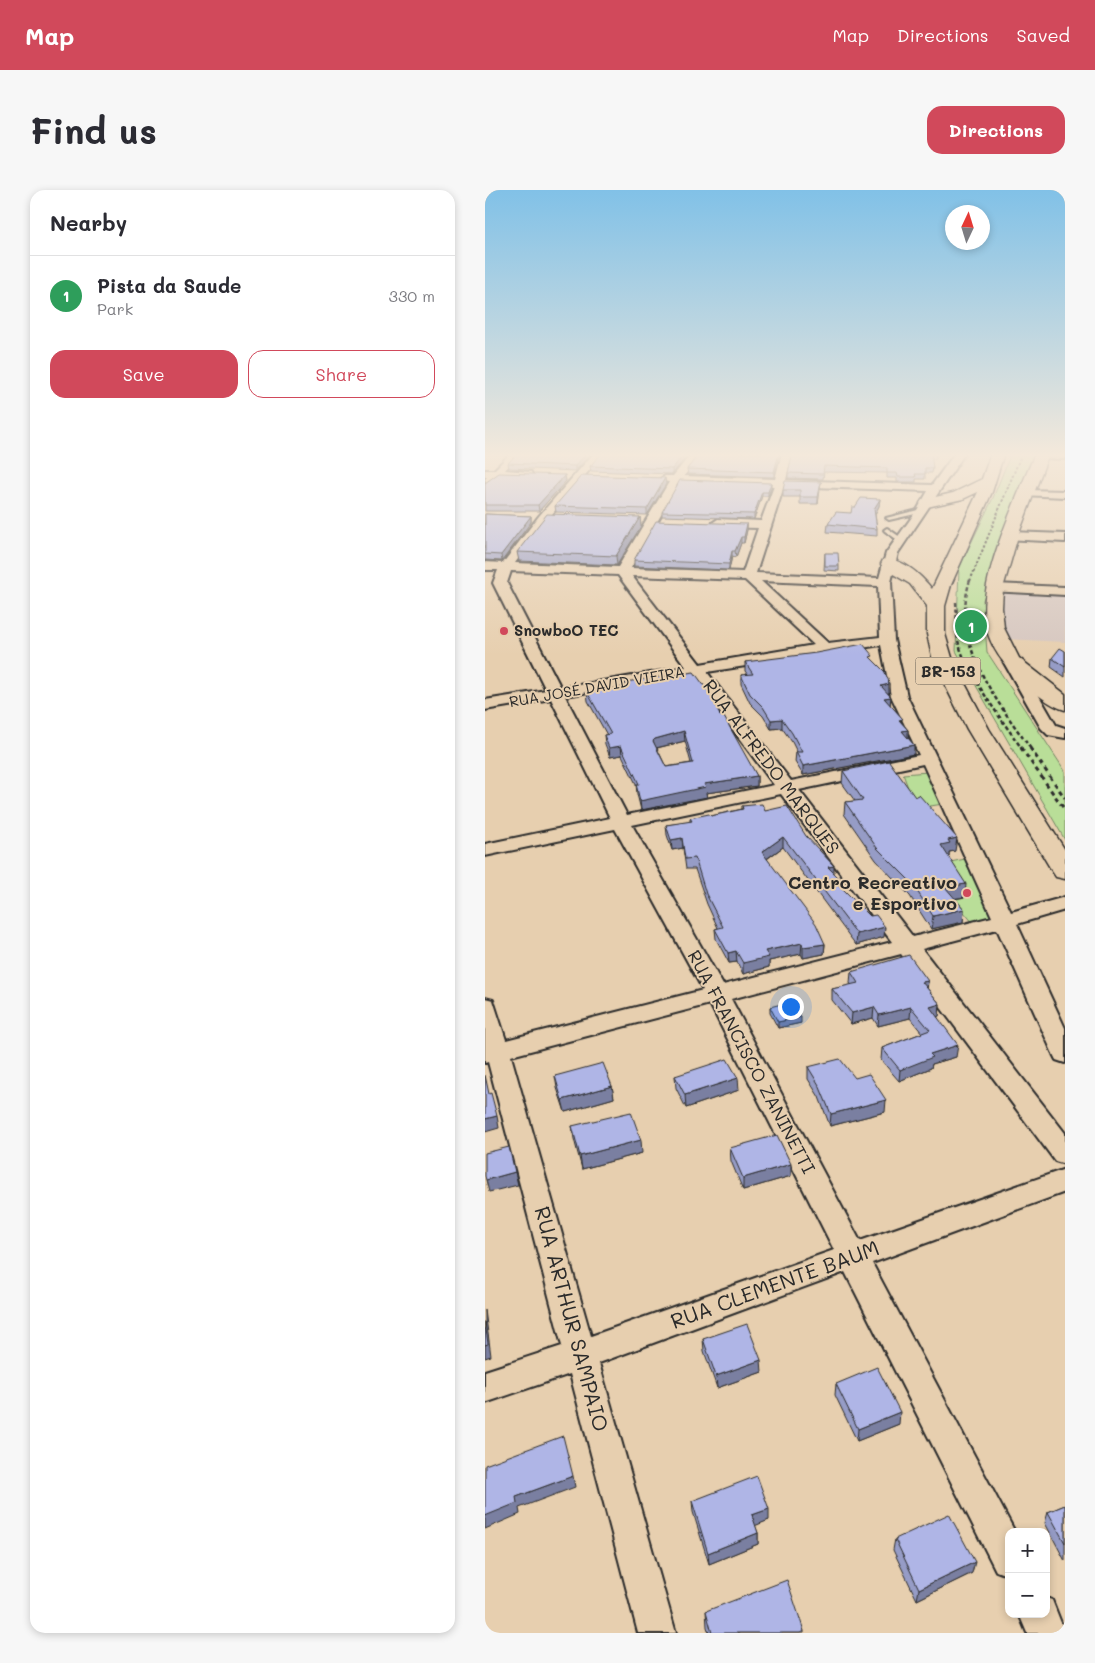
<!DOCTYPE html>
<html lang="en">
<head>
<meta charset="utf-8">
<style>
	:root { --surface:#fff; --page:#f7f7f7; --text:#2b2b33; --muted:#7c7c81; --line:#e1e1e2; --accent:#d1495b }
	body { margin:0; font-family:Mali,sans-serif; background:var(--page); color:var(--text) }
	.controls { position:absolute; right:15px; bottom:15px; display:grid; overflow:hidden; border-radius:10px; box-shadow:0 2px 8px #0003 }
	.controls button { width:45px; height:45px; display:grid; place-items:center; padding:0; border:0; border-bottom:1px solid var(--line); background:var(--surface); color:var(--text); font:25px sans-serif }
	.compass { position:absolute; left:460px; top:15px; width:45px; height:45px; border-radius:50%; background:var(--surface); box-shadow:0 2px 8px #0003; rotate:4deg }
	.you { position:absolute; left:305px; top:816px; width:18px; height:18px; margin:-12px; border:4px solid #fff; border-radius:50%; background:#1a73e8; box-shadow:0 0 0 8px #1a73e833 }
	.badge { display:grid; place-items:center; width:32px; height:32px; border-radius:50%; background:var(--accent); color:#fff; font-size:16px; font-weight:700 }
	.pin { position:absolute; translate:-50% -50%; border:2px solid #fff; box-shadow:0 1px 5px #0006 }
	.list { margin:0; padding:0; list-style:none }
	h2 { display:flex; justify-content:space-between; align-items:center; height:65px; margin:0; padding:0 20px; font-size:21px }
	h2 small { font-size:16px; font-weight:400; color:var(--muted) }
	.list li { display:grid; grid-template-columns:32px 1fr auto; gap:15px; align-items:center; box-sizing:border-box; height:80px; padding:0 20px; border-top:1px solid var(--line) }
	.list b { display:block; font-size:19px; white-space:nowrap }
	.list p { margin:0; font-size:16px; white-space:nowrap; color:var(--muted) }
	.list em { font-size:16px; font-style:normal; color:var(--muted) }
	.actions { display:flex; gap:10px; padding:15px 20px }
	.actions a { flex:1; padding:11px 0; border:1px solid var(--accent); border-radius:15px; text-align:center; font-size:18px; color:var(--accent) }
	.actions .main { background:var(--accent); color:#fff }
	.map { position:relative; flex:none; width:580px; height:1443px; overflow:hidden; border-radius:15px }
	header { display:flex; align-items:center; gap:30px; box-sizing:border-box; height:70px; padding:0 25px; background:var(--accent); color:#fff }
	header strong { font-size:24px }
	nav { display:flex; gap:28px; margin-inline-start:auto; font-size:18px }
	.intro { display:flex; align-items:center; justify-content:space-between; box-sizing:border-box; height:120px; padding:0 30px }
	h1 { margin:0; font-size:35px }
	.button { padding:12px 22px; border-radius:15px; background:var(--accent); color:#fff; font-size:18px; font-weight:700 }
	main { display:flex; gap:30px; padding:0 30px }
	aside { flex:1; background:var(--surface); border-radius:15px; box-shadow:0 2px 8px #0003 }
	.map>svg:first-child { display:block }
	.built { fill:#d6c7c0 }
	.green { fill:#b9de98; stroke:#728462 }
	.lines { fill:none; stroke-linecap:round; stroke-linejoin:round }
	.lane-casing { stroke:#2b2b2b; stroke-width:4 }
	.street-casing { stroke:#2b2b2b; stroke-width:4 }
	.secondary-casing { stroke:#2b2b2b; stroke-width:3 }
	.highway-casing { stroke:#2b2b2b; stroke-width:3 }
	.path-far2 { stroke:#2b2b2b; stroke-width:2; stroke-dasharray:2.5 2; stroke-linecap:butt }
	.path-far1 { stroke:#2b2b2b; stroke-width:2.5; stroke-dasharray:4 2.5; stroke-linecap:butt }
	.path { stroke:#2b2b2b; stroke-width:3; stroke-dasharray:4.5 4; stroke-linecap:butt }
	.lane { fill:#e7cfaf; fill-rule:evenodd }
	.street { fill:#e7cfaf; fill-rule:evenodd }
	.secondary { fill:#e7cfaf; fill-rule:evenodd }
	.highway { fill:#e7cfaf; fill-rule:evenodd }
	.wall { fill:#969cc6; stroke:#2b2b2b; fill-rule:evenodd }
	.shaded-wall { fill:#7a7fa1; stroke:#2b2b2b }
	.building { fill:#afb5e6; stroke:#2b2b2b; fill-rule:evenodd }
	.poi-dot { fill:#d1495b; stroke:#e7cfaf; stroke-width:2 }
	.labels { text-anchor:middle; stroke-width:4; stroke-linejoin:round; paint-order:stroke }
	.far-poi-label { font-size:15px; font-weight:bold; fill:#2b2b2b; stroke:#e7cfaf; text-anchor:start }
	.far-street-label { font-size:15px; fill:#2b2b2b; stroke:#e7cfaf }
	.shield { fill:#e7cfaf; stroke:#635c53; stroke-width:1 }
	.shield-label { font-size:16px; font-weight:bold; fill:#2b2b2b }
	.street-label { font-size:18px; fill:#2b2b2b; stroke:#e7cfaf }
	.poi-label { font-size:18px; font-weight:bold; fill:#2b2b2b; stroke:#e7cfaf; text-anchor:end }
	.near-street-label { font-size:21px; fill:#2b2b2b; stroke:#e7cfaf }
</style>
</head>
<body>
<header>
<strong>Map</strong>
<nav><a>Map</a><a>Directions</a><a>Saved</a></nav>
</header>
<div class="intro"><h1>Find us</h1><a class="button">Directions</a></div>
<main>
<aside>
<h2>Nearby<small></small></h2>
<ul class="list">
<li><span class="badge" style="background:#2e9e5b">1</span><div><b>Pista da Saude</b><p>Park</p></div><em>330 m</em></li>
</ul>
<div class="actions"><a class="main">Save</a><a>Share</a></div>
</aside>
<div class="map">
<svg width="580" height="1443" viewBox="0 0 580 1443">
	<rect width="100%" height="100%" fill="#e7cfaf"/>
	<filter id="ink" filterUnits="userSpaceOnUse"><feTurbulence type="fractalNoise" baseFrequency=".02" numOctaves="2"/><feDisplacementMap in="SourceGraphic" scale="10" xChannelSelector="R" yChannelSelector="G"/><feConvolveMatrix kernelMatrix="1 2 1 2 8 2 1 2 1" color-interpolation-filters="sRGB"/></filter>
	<g filter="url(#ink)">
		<path class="built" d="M516 400 580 403V452L521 449 517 427Z"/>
		<g class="green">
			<path d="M526 263H549L498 410 502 462 580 581V650L471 461 474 378 508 308Z"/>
			<path d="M443 582 458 614 433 618 428 611 418 584Z"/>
			<path d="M485 668 513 729 489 734 441 677Z"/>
		</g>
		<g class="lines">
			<g class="lane-casing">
				<g id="lane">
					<path d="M437 319 439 320V322L404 330 401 328Z"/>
					<path d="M402 338 418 349V351H414L400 341 399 340Z"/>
				</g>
			</g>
			<g class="street-casing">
				<g id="street">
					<path d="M26 263H36L20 280 46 282 47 284 46 286 14 287 9 292H1L0 289 3 286H0V280H9Z"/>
					<path d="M109 263H119L62 330 30 373 133 377 184 292 176 291 175 289 180 286H188L207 263H217L199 286 290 289 297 263H307L301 290 447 295 470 263H480L413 363 406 392 409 450 422 506 526 722 580 707V720L532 734 580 838V873L571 870 568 864 512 739 437 759 580 943V974L570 971 416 764 246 809 375 1051 580 979V1002L387 1073 530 1342H524V1386L511 1381 360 1082 114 1173 191 1443H153L85 1184 0 1213V1181L77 1156 3 872 0 873V808L8 810 21 850 218 800 130 639 0 666V654L125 628 66 509 0 520V510L61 500 8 393 13 380H0V372L18 373 54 326ZM194 293 289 296 276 331 233 329 227 333 233 337 273 338 258 382 146 378ZM299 296 443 301 432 320 401 363 394 388 271 383ZM26 381 133 385 201 477 76 498 22 393ZM147 386 260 390 329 455 215 474ZM276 391 393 396 395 447 343 453ZM396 455 406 506 434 565 306 591 222 482ZM207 485 289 595 142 625 80 506ZM438 574 507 727 428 747 314 600ZM296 604 407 752 238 795 147 635ZM225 814 349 1060 106 1146 26 866Z"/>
					<path d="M557 263H580V269L553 268 552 266Z"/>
					<path d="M541 300 580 301V307L537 305 535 303Z"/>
					<path d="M525 342 580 344V352L521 349 519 346 521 343Z"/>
					<path d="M509 394 580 397V405L504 401 502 398Z"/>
					<path d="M526 466 531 468 534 471 571 535 580 538V548L563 545 556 538 518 471 521 468Z"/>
					<path d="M561 1408 567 1410 580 1443H542L534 1424H561Z"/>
				</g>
			</g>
			<g class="secondary-casing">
				<path id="secondary" d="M550 263H564L533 346 518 398 517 418 519 438 534 468 580 504V520C565 516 548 501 536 491 520 476 506 459 501 437 490 392 533 307 550 263Z"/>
			</g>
			<g class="highway-casing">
				<path id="highway" d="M506 263H519L507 302 466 395 460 416V444L468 471 504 539 580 660V689L571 687 567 681 482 539 448 471 442 444V416L425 394 398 378 396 374 398 370C416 366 437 386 447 399L493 302 478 309 442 317 437 316 435 313 437 310 468 303 497 289Z"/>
			</g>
			<path class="path-far2" d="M485 391 537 263"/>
			<g class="path-far1">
				<path d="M485 390C465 453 511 510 546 559"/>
				<path d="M471 412C472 425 471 438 473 450 478 479 520 534 537 559"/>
			</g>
			<g class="path">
				<path d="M536 558 580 620"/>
				<path d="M545 558 580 608"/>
			</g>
			<use href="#lane" class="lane"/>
			<use href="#street" class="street"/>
			<use href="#secondary" class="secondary"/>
			<use href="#highway" class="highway"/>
		</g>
		<g class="wall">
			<path d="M33 263H107L90 281 24 278 23 273Z"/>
			<path d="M205 263 187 284 106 281 105 276Z"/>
			<path d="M215 263H296L289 287 203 284 202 279Z"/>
			<path d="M308 263H451V269H446L448 278 447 283H440V289H431V292H412V288H402V283L339 282 338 289 303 288V283Z"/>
			<path d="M80 285 81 291 54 321H0V293Z"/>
			<path d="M336 292 335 299 333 314H315V307H298V300Z"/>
			<path d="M181 294 162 325 71 322 70 316Z"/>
			<path d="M286 298 283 306H277L269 329 177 326V322Z"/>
			<path d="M395 309 394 316 390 324 392 339V346L342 342 343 334 366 323 370 317Z"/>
			<path d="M0 324 46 326V332L17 371 0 370Z"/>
			<path d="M155 327 156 336 132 375 34 371 32 362Z"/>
			<path d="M262 334V340L259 353H256L251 367 247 366 244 380 149 376V370Z"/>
			<path d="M340 363 354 376V381L339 380Z"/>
			<path d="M580 461V487L566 477 567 468Z"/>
			<path d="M388 470 401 485 404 494 403 503 406 507 405 515 417 533 423 540V547L429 564 318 585 310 572 311 562H312L307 552 297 538 286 539 278 526 265 513 256 494V485H263L260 481V472Z"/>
			<path d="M140 492 235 526 272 586V596L221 603 222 607 156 620 152 604 151 594 137 565 125 567 120 554 119 545H122L103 511 102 502 140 497ZM200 551 206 573 181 577 172 558Z"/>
			<path d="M358 581 470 661 464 662V666H463L480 707 470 709 479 719 478 732 446 739 425 706 391 670 359 624 360 612 370 611 357 593Z"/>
			<path d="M257 616 280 621 321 646 349 683 354 688V695L399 747 371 755 298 657 282 669 340 754 339 764 318 768 316 764 284 771V777L258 784 252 772 244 773 231 749 230 739 233 738 222 714 210 679H201L198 658 187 660 182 645 181 635 205 632V628L226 626 257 619Z"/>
			<path d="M366 782 443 791 442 798 455 814 454 826H452L471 867 447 874 446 878 414 891 396 870 397 858 437 843 425 828 393 836 388 828 366 834 347 810V799L366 795 365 793Z"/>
			<path d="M285 817 316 833 293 838 285 823Z"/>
			<path d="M323 877 400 922 345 936 334 907 323 889Z"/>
			<path d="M70 886 127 896 129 908 80 922 72 898Z"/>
			<path d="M190 886 254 900 201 918 191 898Z"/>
			<path d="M87 936 157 963 97 979 89 949Z"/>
			<path d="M245 958 306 986 258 1000 246 971Z"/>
			<path d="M218 1149 277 1182 232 1198 219 1161Z"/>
			<path d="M351 1194 414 1234 372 1251 350 1205Z"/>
			<path d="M207 1311 284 1330 270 1335 273 1343V1354L224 1374 208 1322Z"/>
			<path d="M580 1315V1371L560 1333 563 1322Z"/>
			<path d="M410 1349 487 1383 432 1410 408 1360Z"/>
			<path d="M221 1421 319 1441V1443H224L222 1437Z"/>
		</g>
		<g class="shaded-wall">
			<path d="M102 263H107L90 281V276Z"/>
			<path d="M200 263H205L187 284V279Z"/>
			<path d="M294 263H296L289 287V282Z"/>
			<path d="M80 285 81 291 54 321 53 315Z"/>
			<path d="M180 288 181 294 162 325V319Z"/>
			<path d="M336 292 335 299 333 314V307Z"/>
			<path d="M286 293V298L283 306V302Z"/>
			<path d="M277 302V306L269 329V324Z"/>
			<path d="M395 309 394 316 389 326V319Z"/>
			<path d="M46 326V332L17 371 16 365Z"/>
			<path d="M155 327 156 336 132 375 131 366Z"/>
			<path d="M262 334V340L259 353V347Z"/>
			<path d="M256 347V353L251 367 250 361Z"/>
			<path d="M247 361V366L244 380V374Z"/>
			<path d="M404 494V503L396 505V496Z"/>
			<path d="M406 507 405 516 399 508Z"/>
			<path d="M297 529V538L286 539V530Z"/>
			<path d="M423 540V549L417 541Z"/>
			<path d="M199 541 200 551 171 558 168 551 170 549Z"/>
			<path d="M429 555V564L318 585V576Z"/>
			<path d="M136 556 137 565 125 567 124 558Z"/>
			<path d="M272 586V596L221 603 222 607 156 620 155 611 219 594Z"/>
			<path d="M298 647V657L277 672V662Z"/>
			<path d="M197 648 198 658 187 660 186 650Z"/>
			<path d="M472 648 470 661 464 662V666L454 667 456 655 463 650Z"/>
			<path d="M349 676V686L343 677Z"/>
			<path d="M354 688V699L349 690Z"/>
			<path d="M481 694 480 707 459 710 460 697Z"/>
			<path d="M479 719 478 732 446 739 448 726Z"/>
			<path d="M400 737 399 747 371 755 372 744Z"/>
			<path d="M317 753 316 764 284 771V777L258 784V773L280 761Z"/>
			<path d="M340 754 339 764 318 768V757Z"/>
			<path d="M251 761 252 772 244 773 243 763Z"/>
			<path d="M443 791 442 802 437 792Z"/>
			<path d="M455 814 454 826 444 829 445 817Z"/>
			<path d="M389 817 388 828 366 834 367 823Z"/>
			<path d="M426 817 425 828 393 836 394 825Z"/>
			<path d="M316 827V833L293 838V832Z"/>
			<path d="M473 855 471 867 447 874 446 878 414 891 415 880 445 864Z"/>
			<path d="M253 888 254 900 201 918 200 905Z"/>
			<path d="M127 896 129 908 80 922 77 910Z"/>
			<path d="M401 910 400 922 345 936 346 924Z"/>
			<path d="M12 926 14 938 0 942V929Z"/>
			<path d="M156 950 157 963 97 979 95 966Z"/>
			<path d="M306 974V986L258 1000V988Z"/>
			<path d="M30 982 33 995 4 1002 1 990Z"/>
			<path d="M0 1120 6 1166 0 1168Z"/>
			<path d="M276 1170 277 1182 232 1198 231 1186Z"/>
			<path d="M415 1222 414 1234 372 1251 373 1239Z"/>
			<path d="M88 1286 90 1297 34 1318 35 1324 0 1339V1326L31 1307Z"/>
			<path d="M284 1319V1330L267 1337V1325Z"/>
			<path d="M273 1343V1354L224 1374 223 1363Z"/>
			<path d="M490 1372 487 1383 432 1410 434 1399Z"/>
		</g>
		<g class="building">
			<path d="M33 263H102L90 276 23 273Z"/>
			<path d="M117 263H200L187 279 105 276Z"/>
			<path d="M215 263H294L289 282 202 279Z"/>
			<path d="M308 263H451V264H446L448 278H440V284H430L431 287H413L412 283H402V278L339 276 338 284 303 283Z"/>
			<path d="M14 283 80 285 53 315H0V293Z"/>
			<path d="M97 285 180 288 162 319 70 316Z"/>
			<path d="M195 290 286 293 283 302H277L269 324 177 322Z"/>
			<path d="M300 291 336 292 333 307H315V300H298Z"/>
			<path d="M376 308 395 309 389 319 392 339 343 334 351 322 366 323 367 317H370Z"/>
			<path d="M0 324 46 326 16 365 0 364Z"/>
			<path d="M62 324 155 327 131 366 32 362Z"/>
			<path d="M171 331 262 334 259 347H256L250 361H247L244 374 149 370Z"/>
			<path d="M340 363H353L354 376H340Z"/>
			<path d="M378 454 388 466 385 467 401 483H399L403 488 404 494 396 496 406 507 399 508 418 529 414 530 423 540 417 541 429 555 318 576 311 562H317L307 543 297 529 286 530 278 517 265 504 256 485 268 484 260 472 331 463Z"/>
			<path d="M575 458 580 461V477L567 468Z"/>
			<path d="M209 482 229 509 235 526 238 525 272 586 219 594 221 597 155 611 151 594H154L136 556 124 558 119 545 126 544 102 502 142 497 140 492ZM199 541 208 573 181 577 168 551 170 549Z"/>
			<path d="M404 571 430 607 434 605 472 648 463 650 465 653 456 655 481 694 460 697 479 719 448 726 427 693 392 658 360 612 378 610 358 581Z"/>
			<path d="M277 614 280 621 302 616 321 646 349 676 343 677 354 688 349 690 385 726 391 725 400 737 372 744 298 647 277 662 331 734 340 754 318 757 317 753 280 761 284 767 258 773 251 761 243 763 230 739 238 737 221 704 210 668 200 669 197 648 186 650 181 635 207 631 205 628 224 624 226 626 258 619 257 616Z"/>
			<path d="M424 765 443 791 437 792 455 814 445 817 473 855 445 864 448 867 415 880 397 858 445 840 426 817 394 825 389 817 367 823 347 799 373 793 366 782Z"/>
			<path d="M308 811 316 827 293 832 285 817Z"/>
			<path d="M242 869 253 888 200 905 190 886Z"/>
			<path d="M355 869 370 888 384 884 401 910 346 924 334 895 323 877Z"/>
			<path d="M118 873 127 896 77 910 70 886Z"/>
			<path d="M0 885 4 904 6 903 12 926 0 929Z"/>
			<path d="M146 922 156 950 95 966 87 936Z"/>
			<path d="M292 945 306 974 258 988 245 958Z"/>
			<path d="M24 957 30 982 1 990 0 986V963Z"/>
			<path d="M0 1132 3 1154 0 1155Z"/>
			<path d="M262 1134 276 1170 231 1186 218 1149Z"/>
			<path d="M392 1177 415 1222 373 1239 351 1194Z"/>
			<path d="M78 1246 88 1286 31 1307 32 1313 0 1326V1275Z"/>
			<path d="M272 1286 284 1319 267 1325 273 1343 223 1363 207 1311Z"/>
			<path d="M580 1315V1353L563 1322Z"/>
			<path d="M464 1324 490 1372 434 1399 410 1349Z"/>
			<path d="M302 1390 319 1441 315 1443H227L221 1421Z"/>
		</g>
	</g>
	<linearGradient id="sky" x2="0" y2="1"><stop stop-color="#81c1e7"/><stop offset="0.57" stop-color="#f4e9db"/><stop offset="1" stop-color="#f4e9db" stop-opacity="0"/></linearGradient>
	<rect width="580" height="465" fill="url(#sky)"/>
	<g class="poi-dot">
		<circle cx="19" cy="441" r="5"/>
		<circle cx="482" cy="703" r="5"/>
	</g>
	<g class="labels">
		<g class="far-poi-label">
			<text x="29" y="446">SnowboO TEC</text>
		</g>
		<g class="far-street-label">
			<text transform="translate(112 497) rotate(-10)" y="5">RUA JOSÉ DAVID VIEIRA</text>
		</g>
		<rect class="shield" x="430.5" y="467.5" width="65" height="27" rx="4"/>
		<g class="shield-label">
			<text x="463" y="487">BR-153</text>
		</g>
		<g class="street-label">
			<text transform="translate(286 577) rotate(53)" y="6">RUA ALFREDO MARQUES</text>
			<text transform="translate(266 872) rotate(62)" y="6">RUA FRANCISCO ZANINETTI</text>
		</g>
		<g class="poi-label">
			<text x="472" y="699">Centro Recreativo<tspan x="472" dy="21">e Esportivo</tspan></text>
		</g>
		<g class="near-street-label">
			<text transform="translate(290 1095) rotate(-20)" y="7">RUA CLEMENTE BAUM</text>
			<text transform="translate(86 1129) rotate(75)" y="7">RUA ARTHUR SAMPAIO</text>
		</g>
	</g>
</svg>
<div class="controls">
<button>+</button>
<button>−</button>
</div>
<svg class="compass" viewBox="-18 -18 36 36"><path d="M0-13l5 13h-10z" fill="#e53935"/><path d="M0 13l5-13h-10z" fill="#7c7c81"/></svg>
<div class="you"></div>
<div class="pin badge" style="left:486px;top:436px;background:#2e9e5b">1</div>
</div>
</main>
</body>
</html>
